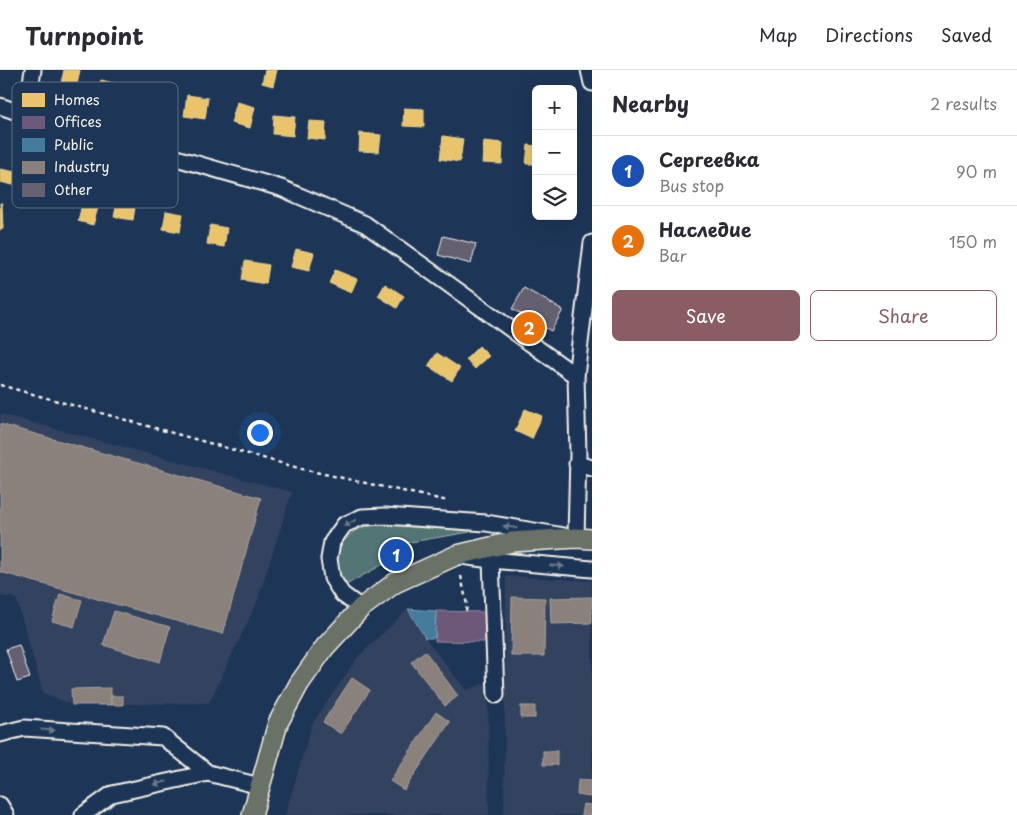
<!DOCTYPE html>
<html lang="en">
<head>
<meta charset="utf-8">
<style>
	:root { --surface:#fff; --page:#f2f2f3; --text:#2b2b33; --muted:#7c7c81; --line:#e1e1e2; --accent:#8a5d65 }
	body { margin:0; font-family:"Playpen Sans",sans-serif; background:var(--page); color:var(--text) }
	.controls { position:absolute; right:15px; top:15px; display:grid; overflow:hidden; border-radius:8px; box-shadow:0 5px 20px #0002 }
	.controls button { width:45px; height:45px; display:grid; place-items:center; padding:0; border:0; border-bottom:1px solid var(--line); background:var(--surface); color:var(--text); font:25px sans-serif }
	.you { position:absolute; left:259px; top:362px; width:18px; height:18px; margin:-12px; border:4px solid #fff; border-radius:50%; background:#1a73e8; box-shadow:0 0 0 8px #1a73e833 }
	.badge { display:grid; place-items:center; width:32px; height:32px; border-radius:50%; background:var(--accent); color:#fff; font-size:16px; font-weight:700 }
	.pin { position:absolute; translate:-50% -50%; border:2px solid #fff; box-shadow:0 1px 5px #0006 }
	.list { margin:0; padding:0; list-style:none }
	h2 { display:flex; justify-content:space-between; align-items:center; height:65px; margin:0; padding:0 20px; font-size:21px }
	h2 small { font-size:16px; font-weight:400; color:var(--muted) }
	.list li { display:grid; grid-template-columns:32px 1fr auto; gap:15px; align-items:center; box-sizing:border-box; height:70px; padding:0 20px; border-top:1px solid var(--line) }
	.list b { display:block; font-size:19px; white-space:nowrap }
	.list p { margin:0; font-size:16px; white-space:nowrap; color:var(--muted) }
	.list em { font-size:16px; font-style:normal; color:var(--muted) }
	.actions { display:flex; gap:10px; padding:15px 20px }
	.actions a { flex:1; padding:11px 0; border:1px solid var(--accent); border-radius:8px; text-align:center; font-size:18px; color:var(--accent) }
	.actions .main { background:var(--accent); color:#fff }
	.icon { flex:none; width:28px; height:28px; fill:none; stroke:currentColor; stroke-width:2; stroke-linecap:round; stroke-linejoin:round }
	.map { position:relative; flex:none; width:592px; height:745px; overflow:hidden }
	header { display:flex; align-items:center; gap:30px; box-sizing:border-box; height:70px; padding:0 25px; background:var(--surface); border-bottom:1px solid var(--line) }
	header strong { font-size:24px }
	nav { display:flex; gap:28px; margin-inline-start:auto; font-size:18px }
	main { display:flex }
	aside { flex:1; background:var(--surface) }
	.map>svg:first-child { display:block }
	.built { fill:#33425f; fill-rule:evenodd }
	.green { fill:#527475; stroke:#a3b2ae }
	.homes { fill:#e9c46a; stroke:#ecd290 }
	.offices { fill:#6d597a; stroke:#96879b }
	.public { fill:#457b9d; stroke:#7a9eb4 }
	.industry { fill:#8a817c; stroke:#aaa39c }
	.building { fill:#656171; stroke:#f4f1e8 }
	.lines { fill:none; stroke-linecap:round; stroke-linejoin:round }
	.minor-casing { stroke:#f4f1e8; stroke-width:19 }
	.major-casing { stroke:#f4f1e8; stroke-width:22 }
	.path { stroke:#f4f1e8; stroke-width:2.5; stroke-dasharray:4 4; stroke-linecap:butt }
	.minor { stroke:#1d3557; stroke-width:15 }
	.major { stroke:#6a7166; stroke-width:19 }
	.oneway { fill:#68778a }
	.key { fill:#1d3557; stroke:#5e6d82; stroke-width:1 }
	.key-label { font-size:14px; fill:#f4f1e8 }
</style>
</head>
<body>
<header>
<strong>Turnpoint</strong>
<nav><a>Map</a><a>Directions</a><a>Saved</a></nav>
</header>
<main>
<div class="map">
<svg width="592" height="745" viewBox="0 0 592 745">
	<rect width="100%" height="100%" fill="#1d3557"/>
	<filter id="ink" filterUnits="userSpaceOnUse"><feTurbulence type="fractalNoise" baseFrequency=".02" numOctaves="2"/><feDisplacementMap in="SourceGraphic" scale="10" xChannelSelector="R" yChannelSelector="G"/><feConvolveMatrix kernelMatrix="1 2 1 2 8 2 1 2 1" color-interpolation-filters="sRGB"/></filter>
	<g filter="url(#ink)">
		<g class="built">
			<path d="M0 344 292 422 257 532 209 633 72 635 43 623 16 528 0 526V502L223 564 261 428 0 354ZM114 541 170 557 160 592 103 575Z"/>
			<path d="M506 506 592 511V745H504Z"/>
			<path d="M408 539 425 568 466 620 488 612 489 745H285L312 654 357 588Z"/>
		</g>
		<path class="green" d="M394 455 470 458V462L399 474 403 483 346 515C327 491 340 461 370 456 378 454 386 455 394 455Z"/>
		<g class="homes">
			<path d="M64 0H80L75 25 59 22Z"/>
			<path d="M265 0H277L273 16 262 13Z"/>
			<path d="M101 10 126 16 121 36 96 29Z"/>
			<path d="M187 25 208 28 205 49 184 46Z"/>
			<path d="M237 32 255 37 250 58 231 53Z"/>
			<path d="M404 38 424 39V57L403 56Z"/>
			<path d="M274 45 295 47 293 66 273 64Z"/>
			<path d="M309 51 326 52 325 70 307 68Z"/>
			<path d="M360 63 381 65 379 82 359 81Z"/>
			<path d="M443 66 463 69 460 92 440 89Z"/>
			<path d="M484 71 503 73 502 94 482 93Z"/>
			<path d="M528 75 536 76V94H526Z"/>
			<path d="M0 99 16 102 13 115 0 112Z"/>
			<path d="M118 128 136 131 133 150 114 147Z"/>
			<path d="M83 130 99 134 93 155 78 151Z"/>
			<path d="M0 133H2L3 159 0 160Z"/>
			<path d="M166 141 183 144 180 162 163 159Z"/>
			<path d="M210 155 227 158 224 177 207 174Z"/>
			<path d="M296 179 314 183 309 201 291 197Z"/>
			<path d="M245 191 269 195 266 214 242 210Z"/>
			<path d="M335 200 357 209 351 223 329 213Z"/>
			<path d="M385 214 404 226 397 238 378 226Z"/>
			<path d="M479 276 489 286 475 299 466 289Z"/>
			<path d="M437 283 460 298 452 311 428 296Z"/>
			<path d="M525 339 542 346 532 369 515 361Z"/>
		</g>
		<path class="offices" d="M436 541 485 542 484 572 435 571Z"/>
		<path class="public" d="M408 539 436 541 435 568H425Z"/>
		<g class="industry">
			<path d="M0 354 261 428 223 564 0 502Z"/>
			<path d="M60 524 82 530 74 557 52 551Z"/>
			<path d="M512 527 545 528 544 586H511Z"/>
			<path d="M592 527V553L551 554 550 528Z"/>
			<path d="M114 541 170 557 160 592 103 575Z"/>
			<path d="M425 581 458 626 445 636 411 592Z"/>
			<path d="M352 608 370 620 341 664 323 652Z"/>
			<path d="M111 618V635H72L71 619Z"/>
			<rect x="111" y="626" width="12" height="9"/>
			<rect x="521" y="636" width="14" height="12"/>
			<path d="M436 642 450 652 404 720 390 711Z"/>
			<rect x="543" y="681" width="14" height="14"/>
			<path d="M578 710 591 711 590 727 577 725Z"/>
			<path d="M583 734 592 735V745H581Z"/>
		</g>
		<g class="building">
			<path d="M443 166 476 174 471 194 438 185Z"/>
			<path d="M524 218 563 240 551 261 537 253 533 260 521 253 525 246 512 239Z"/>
			<path d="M19 575 30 608 17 612 6 579Z"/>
		</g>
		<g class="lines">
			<g class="minor-casing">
				<g id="minor">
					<path d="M589 0 592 13"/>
					<path d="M0 36 26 45 281 118 365 154 576 306"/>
					<path d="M26 45 33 0"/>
					<path d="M577 394 592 398"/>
					<path d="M461 486 491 490 592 499"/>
					<path d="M491 490 496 625"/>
					<path d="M361 538 342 524 332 508 329 489 332 472 344 455 362 447 385 446 486 453 576 468 578 384 576 306 592 173"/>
					<path d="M0 664 24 658 163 667 208 703 260 716"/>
					<path d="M0 735 6 745"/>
					<path d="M83 745 112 724 208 703"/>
				</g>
			</g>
			<g class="major-casing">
				<path id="major" d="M252 745 278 653 299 614 325 577 361 538 395 513 457 485 512 472 576 468 592 469"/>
			</g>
			<g class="path">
				<path d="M0 315 306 400 448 431"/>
				<path d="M461 506 467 535 466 541"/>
			</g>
			<use href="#minor" class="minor"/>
			<use href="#major" class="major"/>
		</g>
		<defs><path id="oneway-solid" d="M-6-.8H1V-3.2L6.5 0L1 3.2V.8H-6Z" transform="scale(1.25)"/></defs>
		<g class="oneway">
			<use href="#oneway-solid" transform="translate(350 453) rotate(152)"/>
			<use href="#oneway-solid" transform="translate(510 457) rotate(-171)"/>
			<use href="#oneway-solid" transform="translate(557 496) rotate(5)"/>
			<use href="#oneway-solid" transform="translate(48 660) rotate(4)"/>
			<use href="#oneway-solid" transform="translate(160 713) rotate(167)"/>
		</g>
	</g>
	<rect x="12" y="12" width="166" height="126" rx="8" class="key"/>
	<rect x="22" y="23" width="23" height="14" fill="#e9c46a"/>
	<rect x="22" y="46" width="23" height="13" fill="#6d597a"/>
	<rect x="22" y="68" width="23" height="14" fill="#457b9d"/>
	<rect x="22" y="91" width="23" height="13" fill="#8a817c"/>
	<rect x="22" y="113" width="23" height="14" fill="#656171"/>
	<g class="key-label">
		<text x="54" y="35">Homes</text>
		<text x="54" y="57">Offices</text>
		<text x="54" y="80">Public</text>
		<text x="54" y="102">Industry</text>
		<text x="54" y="125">Other</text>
	</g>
</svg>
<div class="controls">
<button>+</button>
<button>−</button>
<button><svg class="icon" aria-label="layers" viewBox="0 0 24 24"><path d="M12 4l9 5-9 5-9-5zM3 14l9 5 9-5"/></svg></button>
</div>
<div class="you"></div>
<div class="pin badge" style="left:396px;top:485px;background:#1a4fb4">1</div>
<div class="pin badge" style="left:529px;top:258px;background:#e8710a">2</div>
</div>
<aside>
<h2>Nearby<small>2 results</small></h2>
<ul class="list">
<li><span class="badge" style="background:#1a4fb4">1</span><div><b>Сергеевка</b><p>Bus stop</p></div><em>90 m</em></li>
<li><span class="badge" style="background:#e8710a">2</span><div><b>Наследие</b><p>Bar</p></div><em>150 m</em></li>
</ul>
<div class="actions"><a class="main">Save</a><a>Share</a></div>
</aside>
</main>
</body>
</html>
